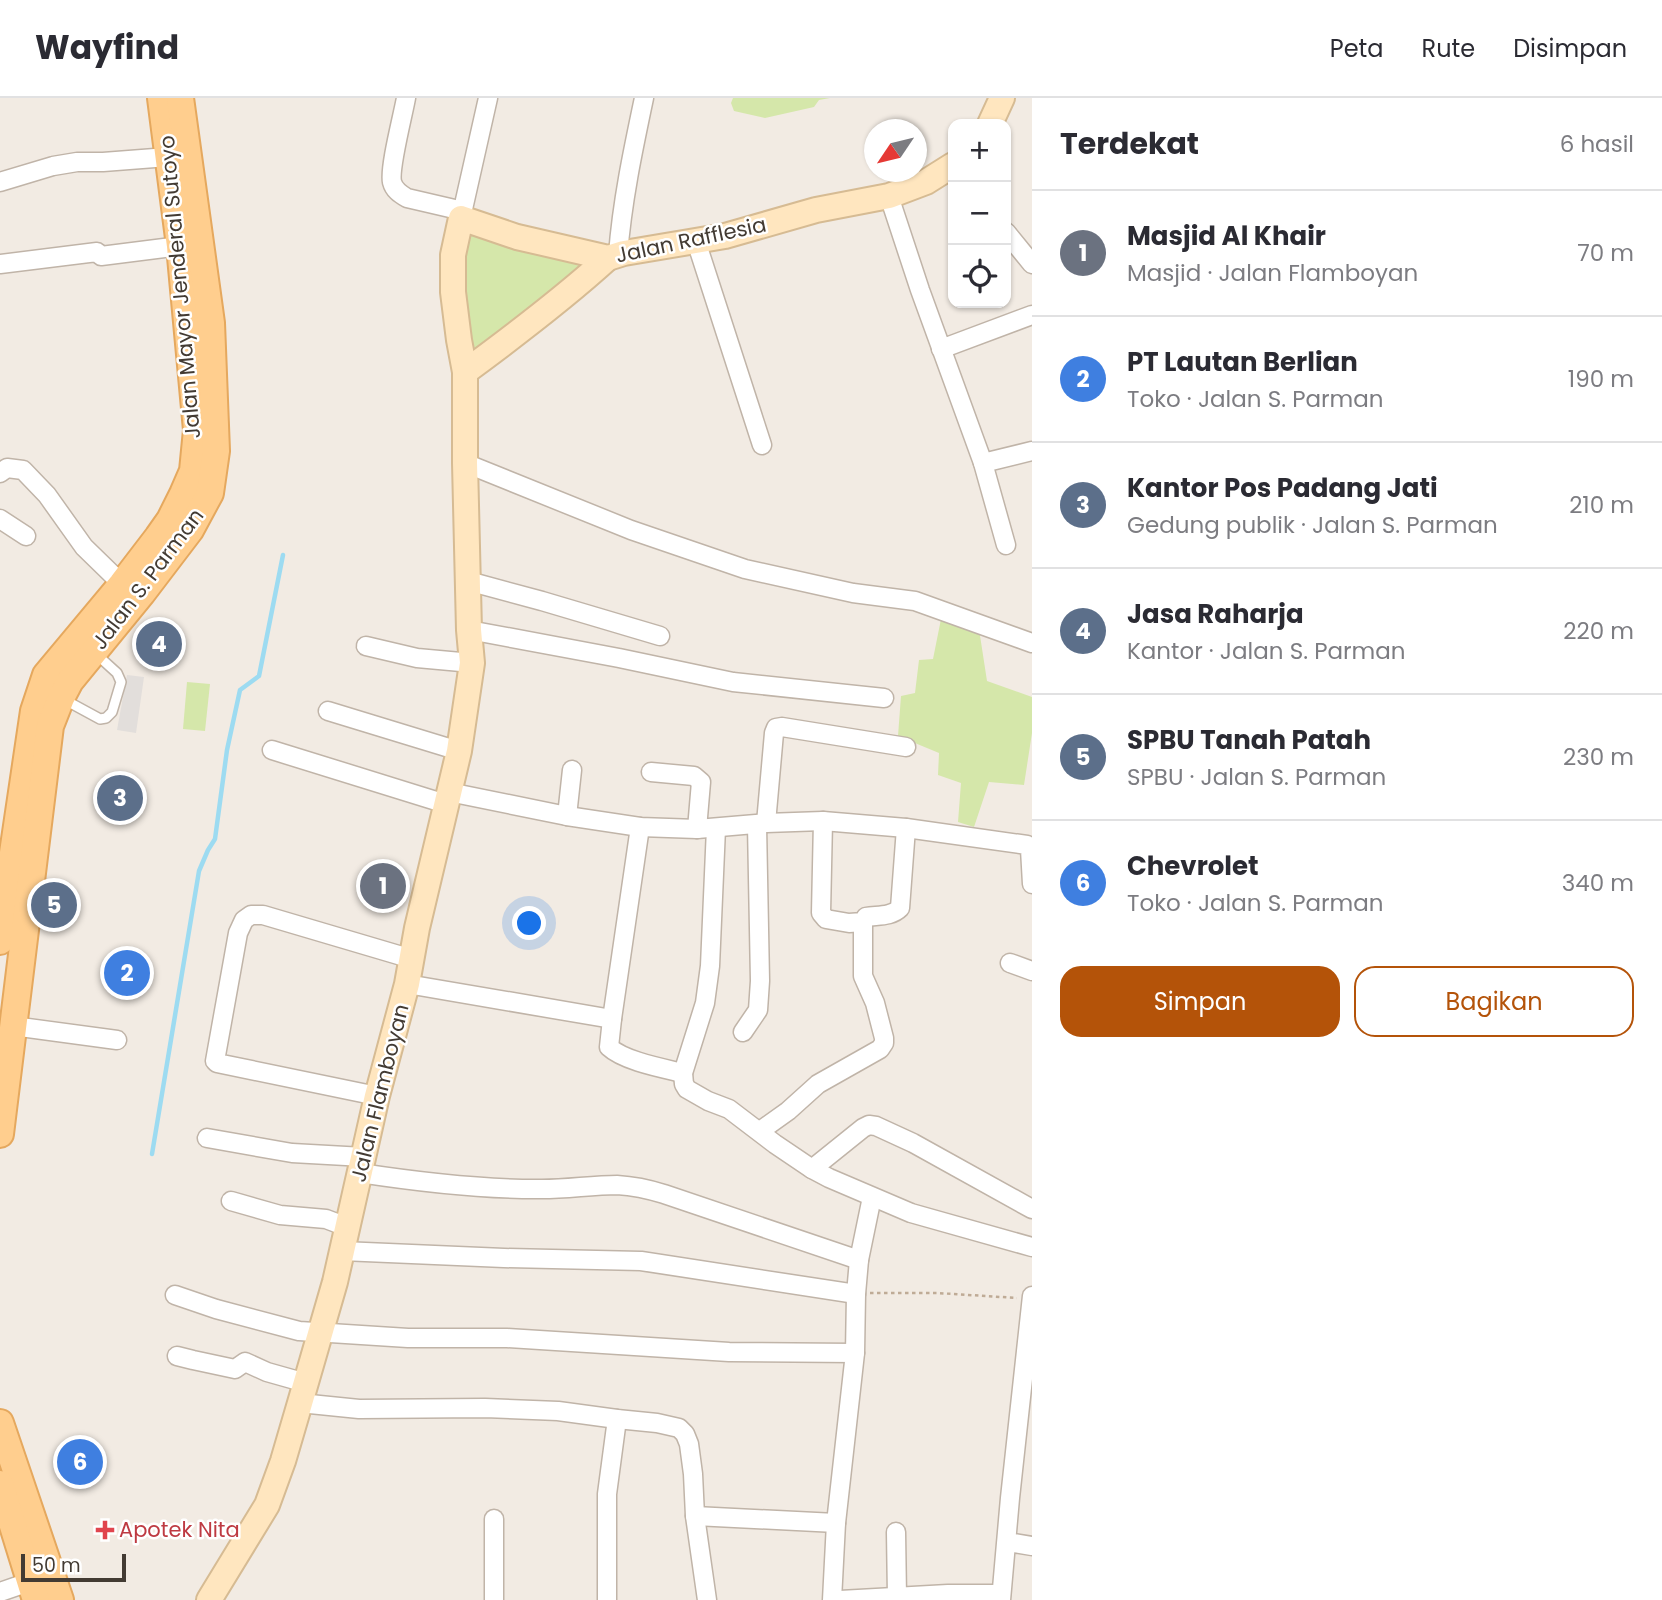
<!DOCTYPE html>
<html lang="id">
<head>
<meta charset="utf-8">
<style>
	:root { --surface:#fff; --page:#f7f7f7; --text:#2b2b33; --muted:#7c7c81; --line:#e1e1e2; --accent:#b45309 }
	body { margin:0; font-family:Poppins,sans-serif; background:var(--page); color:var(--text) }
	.controls { position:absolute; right:21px; top:21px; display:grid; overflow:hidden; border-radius:14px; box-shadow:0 2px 5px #0004 }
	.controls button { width:63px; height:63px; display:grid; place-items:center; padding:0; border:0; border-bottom:2px solid var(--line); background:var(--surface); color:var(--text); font:35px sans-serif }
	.compass { position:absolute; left:864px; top:21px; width:63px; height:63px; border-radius:50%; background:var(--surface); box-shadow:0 2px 5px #0004; rotate:235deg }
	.scale { position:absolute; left:21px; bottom:18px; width:105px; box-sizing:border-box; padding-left:7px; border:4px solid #433b33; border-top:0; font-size:19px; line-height:24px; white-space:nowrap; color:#433b33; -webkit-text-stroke:5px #fff; paint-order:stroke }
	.you { position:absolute; left:530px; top:826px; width:24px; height:24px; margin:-18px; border:5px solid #fff; border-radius:50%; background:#1a73e8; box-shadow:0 0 0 10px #1a73e833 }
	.badge { display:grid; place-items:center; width:46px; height:46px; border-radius:50%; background:var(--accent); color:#fff; font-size:23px; font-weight:700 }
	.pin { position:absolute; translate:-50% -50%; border:4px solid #fff; box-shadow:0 2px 7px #0006 }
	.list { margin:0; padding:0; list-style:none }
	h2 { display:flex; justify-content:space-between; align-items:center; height:91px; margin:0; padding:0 28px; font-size:30px }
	h2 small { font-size:23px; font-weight:400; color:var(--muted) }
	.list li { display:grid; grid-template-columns:46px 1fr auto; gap:21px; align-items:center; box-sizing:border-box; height:126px; padding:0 28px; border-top:2px solid var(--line) }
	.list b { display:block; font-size:26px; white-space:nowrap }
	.list p { margin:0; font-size:23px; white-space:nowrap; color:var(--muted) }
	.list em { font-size:23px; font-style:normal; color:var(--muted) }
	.actions { display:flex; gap:14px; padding:21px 28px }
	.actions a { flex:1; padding:16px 0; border:2px solid var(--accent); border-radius:21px; text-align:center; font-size:24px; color:var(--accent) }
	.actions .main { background:var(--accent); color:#fff }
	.icon { flex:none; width:38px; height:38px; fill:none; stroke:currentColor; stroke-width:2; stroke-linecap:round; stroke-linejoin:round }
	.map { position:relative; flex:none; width:1032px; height:1502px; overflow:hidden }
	header { display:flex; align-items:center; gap:42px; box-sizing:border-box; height:98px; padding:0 35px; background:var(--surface); border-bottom:2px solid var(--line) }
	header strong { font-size:33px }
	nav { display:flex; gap:38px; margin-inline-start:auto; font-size:24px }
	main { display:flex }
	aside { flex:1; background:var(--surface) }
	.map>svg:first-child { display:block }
	.green { fill:#d5e7aa }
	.parking { fill:#e2dedb }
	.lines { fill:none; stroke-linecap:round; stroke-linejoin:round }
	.stream { stroke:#9ddbf1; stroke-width:4.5 }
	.lane-casing { stroke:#c0b4a8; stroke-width:12 }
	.street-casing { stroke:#c0b4a8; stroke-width:21 }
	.secondary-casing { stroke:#d6bb93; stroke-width:28 }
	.primary-casing { stroke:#e5a85e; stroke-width:30 }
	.path { stroke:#bfab96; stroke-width:2.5; stroke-dasharray:3.5 3.5; stroke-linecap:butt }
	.lane { stroke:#fff; stroke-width:9 }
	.street { stroke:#fff; stroke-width:18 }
	.secondary { stroke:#ffe6bf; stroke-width:24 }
	.primary { stroke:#ffce8e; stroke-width:26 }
	.health-dot { fill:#e0444e; stroke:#fff; stroke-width:2.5 }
	.labels { text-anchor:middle; stroke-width:5; stroke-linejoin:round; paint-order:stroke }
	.street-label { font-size:21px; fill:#433b33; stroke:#fff }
	.health-label { font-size:21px; fill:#be3a42; stroke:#fff; text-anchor:start }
</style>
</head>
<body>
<header>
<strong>Wayfind</strong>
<nav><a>Peta</a><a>Rute</a><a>Disimpan</a></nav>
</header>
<main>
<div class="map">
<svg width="1032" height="1502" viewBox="0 0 1032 1502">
	<rect width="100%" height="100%" fill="#f2ebe3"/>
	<g class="green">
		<path d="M733 0H830L819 2 814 9 765 20 734 13 731 5Z"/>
		<path d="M461 121 612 157 470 261 463 197Z"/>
		<path d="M941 521 979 531 987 583 1032 599V635L1024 687 989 684 974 729 958 724 961 685 938 677 939 655 898 638 901 598 915 595 919 562 933 561Z"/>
		<path d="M187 584 210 586 205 633 183 631Z"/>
	</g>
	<path class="parking" d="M127 577 144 579 136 635 117 632Z"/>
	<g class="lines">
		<path class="stream" d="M152 1056 199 773 208 752 215 741 227 652 240 592 259 578 283 457"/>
		<g class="lane-casing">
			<path id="lane" d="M65 602 100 621 106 620 112 614 121 584 117 575 95 555"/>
		</g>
		<g class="street-casing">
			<g id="street">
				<path d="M406 0C403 17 389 70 392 84 394 92 400 96 407 100L463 113"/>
				<path d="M0 84 53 68 77 64H103L168 59"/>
				<path d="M889 98 920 192 983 365 1006 447"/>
				<path d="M461 120 488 0"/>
				<path d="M1006 134 1032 166"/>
				<path d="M696 143 762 347"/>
				<path d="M618 157C622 104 633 52 644 0"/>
				<path d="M0 166 97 154 101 158 180 148"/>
				<path d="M941 251 1032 217"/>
				<path d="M465 365 631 432 745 471 853 495 915 503 1032 545"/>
				<path d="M983 365 1032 353"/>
				<path d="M0 375 7 370 23 372 47 397 84 449 122 486"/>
				<path d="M0 421 26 438"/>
				<path d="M468 483 542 503 660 538"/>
				<path d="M469 532 619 560 733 584 884 600"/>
				<path d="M366 548 417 560 472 565"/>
				<path d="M328 613 459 653"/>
				<path d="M272 652 446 706"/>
				<path d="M651 674 694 678 701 684 697 731"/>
				<path d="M449 694 567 718 640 729 697 731 766 725 823 723 906 730 1027 747 1030 751 1032 786"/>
				<path d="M567 718 572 672"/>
				<path d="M823 723 821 815 826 821 849 825 863 824 866 819C878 817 891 819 900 810L906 730"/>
				<path d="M766 725 774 635 776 630 782 629 906 649"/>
				<path d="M640 729 612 921 609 949C624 963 662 970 683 975"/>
				<path d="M716 730 710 868 705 905 683 975 684 986 687 991 708 1003 729 1011 775 1046 812 1071 829 1080 911 1115 1032 1149"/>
				<path d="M1010 865 1032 873"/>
				<path d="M407 886 612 921"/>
				<path d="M13 928 117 942"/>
				<path d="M743 934 758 912 760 883 757 727"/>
				<path d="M377 998 217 965 215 963 238 835 244 822 251 817H263L412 861"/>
				<path d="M760 1033 788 1013 818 986 880 951 884 945V940L875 905 863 878V824"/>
				<path d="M207 1040 292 1055 364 1059"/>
				<path d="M812 1071 863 1030 869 1027 876 1028 913 1045 1032 1111"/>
				<path d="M360 1075C419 1084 477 1091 536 1091 563 1092 590 1087 617 1087 633 1088 648 1091 664 1096L859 1162"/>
				<path d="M231 1103 280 1117 326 1121 347 1129"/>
				<path d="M342 1153 504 1160 641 1163 856 1196"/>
				<path d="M175 1197 216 1211 299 1233 408 1240H507L729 1254 855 1255"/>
				<path d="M177 1258 193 1262 235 1271 245 1264 267 1274 306 1285"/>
				<path d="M300 1305 359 1311 485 1310 558 1313 617 1321 657 1325 679 1330 685 1336 689 1346 693 1376 695 1418 707 1502"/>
				<path d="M695 1418 836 1425"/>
				<path d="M494 1421V1502"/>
				<path d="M896 1434 897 1499"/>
				<path d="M1007 1444 1032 1448"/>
				<path d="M0 1494 29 1484"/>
				<path d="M607 1502V1396L617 1321"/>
				<path d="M832 1502 836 1425 855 1255 856 1196 859 1162 872 1099"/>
				<path d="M840 1502 948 1496H1001"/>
				<path d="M1001 1502 1010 1400 1032 1198"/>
			</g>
		</g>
		<g class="secondary-casing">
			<g id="secondary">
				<path d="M990 26 1002 0"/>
				<path d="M465 274C514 238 563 201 608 160"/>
				<path d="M209 1502 267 1407 283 1363 300 1305 335 1184 377 998 407 886 417 830 459 653 472 565 469 532 465 365V274L459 242 453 194V157L461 120 517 139 608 160 624 155 725 138 816 112 889 98 926 84 953 67"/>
			</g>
		</g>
		<g class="primary-casing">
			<g id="primary">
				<path d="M0 843 34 613 46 577 122 486 158 439 170 422 183 396 193 373 197 332 180 148 161 0"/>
				<path d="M0 1036 50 628 61 600 70 583 142 495 190 432 210 395 216 353 211 225 180 0"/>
				<path d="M0 1325 60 1502"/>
				<path d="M0 1386 36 1502"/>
			</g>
		</g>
		<path class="path" d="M870 1195H937L1017 1200"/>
		<use href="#lane" class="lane"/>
		<use href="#street" class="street"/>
		<use href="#secondary" class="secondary"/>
		<use href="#primary" class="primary"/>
	</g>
	<path class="health-dot" d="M101.5 1421.5h7v7h7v7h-7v7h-7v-7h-7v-7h7z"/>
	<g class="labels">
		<g class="street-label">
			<text transform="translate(691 142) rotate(-12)" y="7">Jalan Rafflesia</text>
			<text transform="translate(180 189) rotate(-95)" y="7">Jalan Mayor Jenderal Sutoyo</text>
			<text transform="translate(148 481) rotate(-53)" y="7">Jalan S. Parman</text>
			<text transform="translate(380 995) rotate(-76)" y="7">Jalan Flamboyan</text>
		</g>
		<g class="health-label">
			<text x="119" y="1439">Apotek Nita</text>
		</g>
	</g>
</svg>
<div class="controls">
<button>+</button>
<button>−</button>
<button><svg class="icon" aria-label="locate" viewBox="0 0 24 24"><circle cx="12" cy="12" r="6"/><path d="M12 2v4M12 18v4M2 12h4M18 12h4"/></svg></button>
</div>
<svg class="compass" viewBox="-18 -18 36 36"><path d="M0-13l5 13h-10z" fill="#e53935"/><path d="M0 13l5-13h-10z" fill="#7c7c81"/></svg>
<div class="scale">50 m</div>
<div class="you"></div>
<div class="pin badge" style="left:383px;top:788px;background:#6b7280">1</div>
<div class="pin badge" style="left:127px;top:875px;background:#3f7fe0">2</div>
<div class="pin badge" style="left:120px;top:700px;background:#5c6f8a">3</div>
<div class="pin badge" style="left:159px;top:546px;background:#5c6f8a">4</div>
<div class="pin badge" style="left:54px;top:807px;background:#5c6f8a">5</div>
<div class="pin badge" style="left:80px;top:1364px;background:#3f7fe0">6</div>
</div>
<aside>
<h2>Terdekat<small>6 hasil</small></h2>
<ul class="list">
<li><span class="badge" style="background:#6b7280">1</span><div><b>Masjid Al Khair</b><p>Masjid · Jalan Flamboyan</p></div><em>70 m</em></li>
<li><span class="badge" style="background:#3f7fe0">2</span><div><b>PT Lautan Berlian</b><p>Toko · Jalan S. Parman</p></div><em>190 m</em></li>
<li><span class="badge" style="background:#5c6f8a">3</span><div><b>Kantor Pos Padang Jati</b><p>Gedung publik · Jalan S. Parman</p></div><em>210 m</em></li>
<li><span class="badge" style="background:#5c6f8a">4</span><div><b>Jasa Raharja</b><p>Kantor · Jalan S. Parman</p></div><em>220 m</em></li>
<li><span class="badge" style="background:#5c6f8a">5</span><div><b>SPBU Tanah Patah</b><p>SPBU · Jalan S. Parman</p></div><em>230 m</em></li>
<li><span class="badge" style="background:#3f7fe0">6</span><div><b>Chevrolet</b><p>Toko · Jalan S. Parman</p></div><em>340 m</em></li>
</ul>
<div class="actions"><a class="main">Simpan</a><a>Bagikan</a></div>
</aside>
</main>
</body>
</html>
